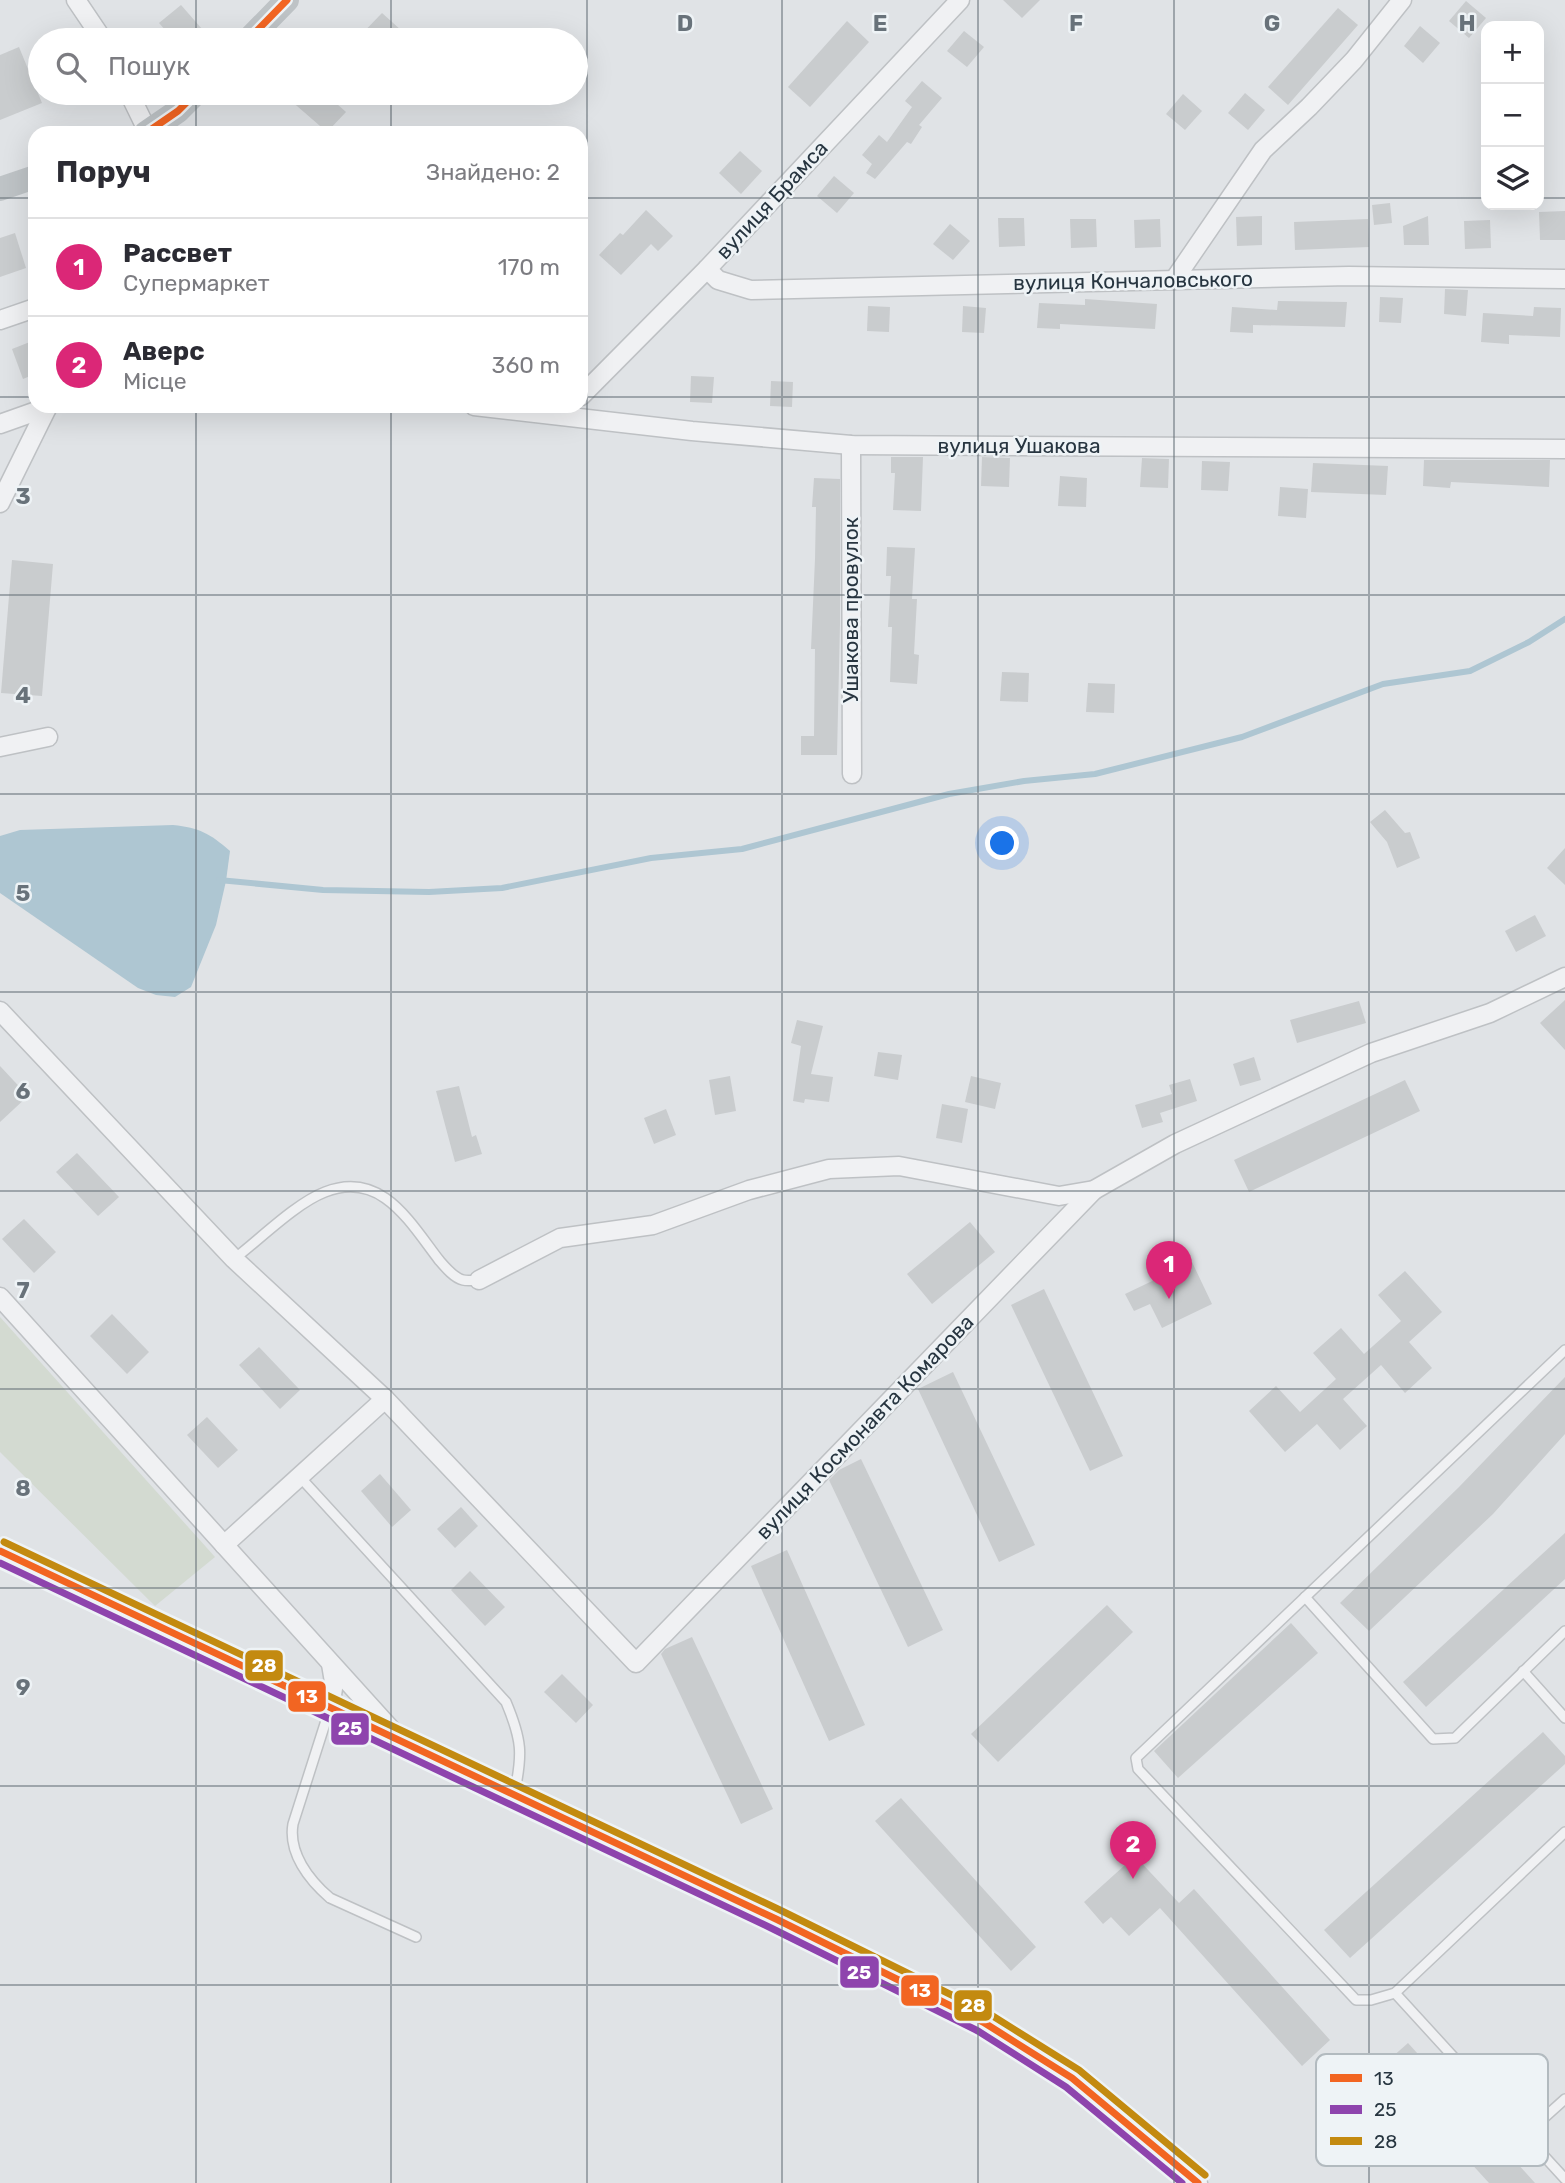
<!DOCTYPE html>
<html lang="uk">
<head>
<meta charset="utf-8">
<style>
	:root { --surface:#fff; --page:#f7f7f7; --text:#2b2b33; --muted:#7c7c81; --line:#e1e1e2; --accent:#db2777 }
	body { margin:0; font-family:Rubik,sans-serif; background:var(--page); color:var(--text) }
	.controls { position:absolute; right:21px; top:21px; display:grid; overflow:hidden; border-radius:14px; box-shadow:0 7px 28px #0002 }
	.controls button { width:63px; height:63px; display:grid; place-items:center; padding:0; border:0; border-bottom:2px solid var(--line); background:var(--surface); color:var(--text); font:35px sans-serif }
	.you { position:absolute; left:1003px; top:844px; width:24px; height:24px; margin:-18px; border:5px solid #fff; border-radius:50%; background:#1a73e8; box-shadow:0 0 0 10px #1a73e833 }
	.badge { display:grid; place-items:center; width:46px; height:46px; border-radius:50%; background:var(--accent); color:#fff; font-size:23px; font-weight:700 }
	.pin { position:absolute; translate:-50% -58px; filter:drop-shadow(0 2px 4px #0008) }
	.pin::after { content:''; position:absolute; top:37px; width:24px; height:21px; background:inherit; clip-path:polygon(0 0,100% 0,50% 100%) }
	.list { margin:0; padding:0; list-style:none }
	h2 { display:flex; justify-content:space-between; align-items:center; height:91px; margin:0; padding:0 28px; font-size:30px }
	h2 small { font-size:23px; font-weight:400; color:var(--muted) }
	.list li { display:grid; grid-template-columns:46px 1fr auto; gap:21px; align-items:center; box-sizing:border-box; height:98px; padding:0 28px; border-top:2px solid var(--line) }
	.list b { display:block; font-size:26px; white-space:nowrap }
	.list p { margin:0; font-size:23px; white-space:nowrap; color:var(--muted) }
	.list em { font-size:23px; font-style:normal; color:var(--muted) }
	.icon { flex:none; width:38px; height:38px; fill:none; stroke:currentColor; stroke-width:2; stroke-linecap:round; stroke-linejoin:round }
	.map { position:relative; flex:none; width:1565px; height:2183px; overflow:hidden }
	.search { position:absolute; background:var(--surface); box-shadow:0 7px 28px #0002; left:28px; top:28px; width:560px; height:77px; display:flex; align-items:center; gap:18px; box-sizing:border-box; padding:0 24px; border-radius:38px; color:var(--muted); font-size:26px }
	.panel { position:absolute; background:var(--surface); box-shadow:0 7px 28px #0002; left:28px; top:126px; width:560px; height:287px; border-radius:21px }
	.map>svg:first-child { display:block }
	.green { fill:#d3dad1 }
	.water { fill:#aec6d2 }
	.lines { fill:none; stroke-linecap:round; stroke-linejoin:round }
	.stream { stroke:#aec6d2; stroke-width:6 }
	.building { fill:#c9ccce }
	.service-casing { stroke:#bec1c4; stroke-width:12 }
	.minor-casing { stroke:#bec1c4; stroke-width:21 }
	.service { stroke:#f0f1f3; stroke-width:9 }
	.minor { stroke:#f0f1f3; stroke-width:18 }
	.secondary { stroke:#bec3c6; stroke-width:24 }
	.bus-1-casing { stroke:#eef3f6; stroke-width:12 }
	.bus-2-casing { stroke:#eef3f6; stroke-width:12 }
	.bus-3-casing { stroke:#eef3f6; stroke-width:12 }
	.bus-1 { stroke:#f26522; stroke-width:7 }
	.bus-2 { stroke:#8e44ad; stroke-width:7 }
	.bus-3 { stroke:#c38a10; stroke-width:7 }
	.grid { fill:none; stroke:#68727a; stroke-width:2; stroke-opacity:0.55 }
	.labels { text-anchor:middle; stroke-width:5; stroke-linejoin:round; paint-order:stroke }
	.street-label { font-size:21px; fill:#273540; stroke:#eef3f6 }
	.key { fill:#eef3f6; stroke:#b2babf; stroke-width:2 }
	.key-label { font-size:19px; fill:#273540 }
	.grid-label { font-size:23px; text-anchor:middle; font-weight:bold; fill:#68727a; stroke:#eef3f6; stroke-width:5; stroke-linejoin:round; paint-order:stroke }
	.line-badge { stroke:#eef3f6; stroke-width:2.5 }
	.badge-label { font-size:19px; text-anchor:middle; font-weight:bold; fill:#fff }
</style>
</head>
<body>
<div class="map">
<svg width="1565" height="2183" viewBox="0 0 1565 2183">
	<rect width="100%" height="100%" fill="#e0e3e6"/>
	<path class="green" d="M0 1317 215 1557 155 1606 0 1452Z"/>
	<path class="water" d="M173 825C200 828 209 833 230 851L226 881 216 925 191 987 175 997 156 995 138 988 0 893V836L20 830Z"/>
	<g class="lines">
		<path class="stream" d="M219 880 323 890 429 892 502 888 651 858 742 849 949 794 1024 781 1095 774 1242 737 1383 684 1470 671 1529 642 1565 619"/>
	</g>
	<g class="building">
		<path d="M1003 0H1040L1022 18Z"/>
		<path d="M1466 1 1486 18 1469 38 1449 21Z"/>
		<path d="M181 5 202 29 190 40H174L159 23Z"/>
		<path d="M1338 8 1358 25 1288 105 1268 87Z"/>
		<path d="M382 13 412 40H356Z"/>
		<path d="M847 21 869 42 810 107 788 87Z"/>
		<path d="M1420 26 1440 43 1423 63 1404 46Z"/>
		<path d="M964 31 984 47 967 67 947 51Z"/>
		<path d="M19 47 42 103 0 120V55Z"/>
		<path d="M922 81 942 98 919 125 922 127 911 144 907 142 875 179 866 173 872 164 862 155 879 135 887 142 912 107 905 101Z"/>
		<path d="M282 93H348L337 104 346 112 327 132Z"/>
		<path d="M1245 93 1265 110 1248 130 1228 113Z"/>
		<path d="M1183 94 1202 111 1185 130 1166 114Z"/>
		<path d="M740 151 762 171 741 194 719 173Z"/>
		<path d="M834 176 854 193 837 213 817 196Z"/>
		<path d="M1390 203 1392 223 1374 225 1372 205Z"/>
		<path d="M646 210 673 236 658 251 651 244 621 275 599 255 620 233 623 235Z"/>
		<path d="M1565 211V240H1540L1539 212Z"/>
		<path d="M1262 216V245L1237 246 1236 217Z"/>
		<path d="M1428 216 1429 245H1404L1403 226Z"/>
		<path d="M998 218H1024L1025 246 999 247Z"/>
		<path d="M1070 219H1096L1097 247 1071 248Z"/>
		<path d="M1160 219 1161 247 1135 248 1134 220Z"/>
		<path d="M1368 219 1369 247 1295 250 1294 222Z"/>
		<path d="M1490 220 1491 248 1465 249 1464 221Z"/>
		<path d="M950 224 970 241 953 260 933 244Z"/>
		<path d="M15 233 26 268 0 277V238Z"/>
		<path d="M1445 289 1468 290 1466 316 1444 314Z"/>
		<path d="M1380 297 1403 298 1401 323 1379 322Z"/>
		<path d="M1085 299 1157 304 1155 329 1060 324V329L1037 328 1039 303 1085 305Z"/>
		<path d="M1278 301 1347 302 1345 327 1253 325V333L1230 332 1232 307 1277 310Z"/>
		<path d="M868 306 890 307 889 332 867 331Z"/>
		<path d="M963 306 986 308 984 333 962 332Z"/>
		<path d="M1534 307 1561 308 1560 337 1509 335V344L1481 342 1483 313 1533 316Z"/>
		<path d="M35 340V374L23 379 12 349Z"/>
		<path d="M691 376 714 377 712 403 690 402Z"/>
		<path d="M771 381 793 382 792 407 770 406Z"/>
		<path d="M891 457H923L921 511 893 510 895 473H891Z"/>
		<path d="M982 457 1010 458 1009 487 981 486Z"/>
		<path d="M1142 458 1169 459 1168 488 1140 487Z"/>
		<path d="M1424 460H1550L1549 487 1451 482 1450 488 1423 486Z"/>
		<path d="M1202 461 1230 462 1228 491 1201 490Z"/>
		<path d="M1313 463 1388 466 1386 495 1311 492Z"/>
		<path d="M1060 476 1087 478 1086 507 1058 506Z"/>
		<path d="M814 478 840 479V624L837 755H801V736H814L815 649H811L815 559 816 507H812Z"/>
		<path d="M1280 487 1308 489 1306 518 1278 516Z"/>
		<path d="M887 547 915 548 912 599H917L914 654 919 655 917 684 890 682 892 627H888L891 576H886Z"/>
		<path d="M12 560 53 564 42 696 1 693Z"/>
		<path d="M1002 672 1029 673 1028 702 1000 701Z"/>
		<path d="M1088 683 1115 684 1114 713 1086 712Z"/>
		<path d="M1385 810 1405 833 1410 832 1420 858 1397 868 1387 842 1370 822Z"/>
		<path d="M1565 848V885L1547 868Z"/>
		<path d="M1535 915 1546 936 1516 952 1505 931Z"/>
		<path d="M1565 1000V1050L1540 1023Z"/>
		<path d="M1359 1001 1366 1023 1297 1043 1290 1020Z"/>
		<path d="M797 1020 823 1026 811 1074 833 1077 829 1102 805 1099 804 1103 793 1101 801 1046 791 1043Z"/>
		<path d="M878 1052 902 1055 898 1080 874 1076Z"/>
		<path d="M1254 1057 1261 1080 1240 1086 1233 1064Z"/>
		<path d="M0 1066 28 1096 0 1122Z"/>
		<path d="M730 1076 736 1111 715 1115 709 1080Z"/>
		<path d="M971 1076 1001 1083 995 1109 965 1102Z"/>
		<path d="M1190 1079 1197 1101 1160 1113 1163 1122 1142 1128 1135 1105 1172 1094 1169 1085Z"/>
		<path d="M1405 1080 1420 1111 1249 1192 1234 1160Z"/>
		<path d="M459 1086 472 1137 476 1135 482 1154 455 1162 436 1091Z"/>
		<path d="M942 1104 968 1109 962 1143 936 1138Z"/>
		<path d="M666 1109 676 1135 654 1144 644 1118Z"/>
		<path d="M77 1153 119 1197 98 1216 56 1172Z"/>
		<path d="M24 1219 56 1252 34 1273 2 1239Z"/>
		<path d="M970 1222 995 1252 932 1304 907 1274Z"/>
		<path d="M1192 1262 1212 1304 1162 1328 1150 1304 1134 1311 1125 1294Z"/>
		<path d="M1405 1271 1442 1312 1409 1342 1432 1368 1405 1393 1381 1365 1343 1399 1367 1426 1340 1450 1317 1424 1285 1452 1249 1411 1276 1386 1300 1412 1336 1379 1313 1353 1341 1328 1364 1354 1401 1321 1378 1295Z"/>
		<path d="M1044 1289 1123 1456 1090 1471 1011 1305Z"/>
		<path d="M112 1314 149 1352 127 1374 90 1336Z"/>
		<path d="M259 1347 300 1390 280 1409 239 1365Z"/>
		<path d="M953 1372 1035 1545 999 1562 918 1389Z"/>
		<path d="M1565 1377V1434L1493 1514 1369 1631 1340 1603 1459 1487Z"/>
		<path d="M207 1417 238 1450 218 1468 187 1435Z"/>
		<path d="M861 1459 943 1630 908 1647 829 1480 839 1470Z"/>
		<path d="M380 1474 411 1510 392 1527 361 1491Z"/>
		<path d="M461 1507 478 1526 455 1548 437 1529Z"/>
		<path d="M1565 1533V1579L1426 1707 1403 1682Z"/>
		<path d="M787 1550 865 1725 829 1741 751 1566Z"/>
		<path d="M470 1571 505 1607 485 1626 451 1590Z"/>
		<path d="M1107 1605 1133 1632 998 1762 971 1734Z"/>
		<path d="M1291 1623 1318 1653 1178 1778 1154 1751Z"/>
		<path d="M692 1637 773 1809 741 1824 661 1654 665 1649Z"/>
		<path d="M562 1674 593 1705 576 1723 544 1692Z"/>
		<path d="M1543 1732 1565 1756V1764L1350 1958 1324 1930Z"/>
		<path d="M901 1798 1036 1947 1011 1971 875 1821Z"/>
		<path d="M1135 1856 1179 1903 1194 1889 1330 2040 1302 2066 1160 1908 1129 1936 1111 1917 1103 1924 1084 1902Z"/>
		<path d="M1408 2043 1535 2183H1489L1382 2066Z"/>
	</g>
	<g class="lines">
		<g class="service-casing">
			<g id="service">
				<path d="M234 1259C259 1240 296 1203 325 1192 381 1170 409 1221 439 1260 445 1267 454 1278 463 1280 468 1281 475 1280 479 1280"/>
				<path d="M1565 1350 1136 1758 1138 1769 1356 2000H1371L1395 1993 1565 1832"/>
				<path d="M300 1477 506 1702C522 1740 523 1754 514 1795"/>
				<path d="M1305 1597 1433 1739 1455 1738 1565 1631"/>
				<path d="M1523 1671 1565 1718"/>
				<path d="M330 1708 293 1824C288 1853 309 1880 330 1898L416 1937"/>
				<path d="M1395 1993 1565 2179"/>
				<path d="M1525 2135 1565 2099"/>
			</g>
		</g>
		<g class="minor-casing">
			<g id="minor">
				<path d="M76 0 103 40"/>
				<path d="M129 93 148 132"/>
				<path d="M707 269 718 280 751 290 1349 276 1565 279"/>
				<path d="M1174 280 1263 150 1309 107 1354 60 1402 0"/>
				<path d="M0 320 35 308"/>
				<path d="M581 396 707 269 960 0"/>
				<path d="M474 406 692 431 851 445 1565 449"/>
				<path d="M0 424 48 407"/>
				<path d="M851 445 852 774"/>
				<path d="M0 503 48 406"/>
				<path d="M0 747 48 737"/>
				<path d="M0 1011 234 1259 385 1399 636 1663 1094 1190"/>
				<path d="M479 1280 560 1238 653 1225 749 1190 829 1169 899 1166 1059 1196 1094 1190 1175 1144 1371 1053 1490 1013 1565 977"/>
				<path d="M0 1297 397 1736"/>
				<path d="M224 1545 385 1399"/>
				<path d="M0 1551 776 1919 983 2022 1072 2078 1198 2183"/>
				<path d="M330 1708 334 1682 331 1664"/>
			</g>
		</g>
		<use href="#service" class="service"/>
		<use href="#minor" class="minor"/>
		<g class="secondary">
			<path d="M248 40 287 0"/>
			<path d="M146 133 178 111 196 93"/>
			<path d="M0 189 35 177"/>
		</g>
		<g class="bus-1-casing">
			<g id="bus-1">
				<path d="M248 40 287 0"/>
				<path d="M146 133 178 111 196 93"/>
				<path d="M0 1551 776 1919 983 2022 1072 2078 1198 2183"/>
			</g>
		</g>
		<g class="bus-2-casing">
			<path id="bus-2" d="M0 1563 771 1928 978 2031 1066 2087 1182 2183"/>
		</g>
		<g class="bus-3-casing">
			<path id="bus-3" d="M4 1542 780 1910 988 2013 1079 2070 1205 2175"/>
		</g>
		<use href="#bus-1" class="bus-1"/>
		<use href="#bus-2" class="bus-2"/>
		<use href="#bus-3" class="bus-3"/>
	</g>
	<path class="grid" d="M196 0V40M391 0V40M587 0V2183M782 0V2183M978 0V2183M1174 0V2183M1369 0V2183M196 93V133M391 93V133M0 198H35M581 198H1486M1539 198H1565M0 397H35M581 397H1565M196 406V2183M391 406V2183M0 595H1565M0 794H1565M0 992H1565M0 1191H1565M0 1389H1565M0 1588H1565M0 1786H1565M0 1985H1565"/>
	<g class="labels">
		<g class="street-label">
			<text transform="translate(772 200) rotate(-47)" y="7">вулиця Брамса</text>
			<text transform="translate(1133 281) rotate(-1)" y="7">вулиця Кончаловського</text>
			<text x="1019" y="453">вулиця Ушакова</text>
			<text transform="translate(851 610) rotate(-90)" y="7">Ушакова провулок</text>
			<text transform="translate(865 1427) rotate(-46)" y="7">вулиця Космонавта Комарова</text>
		</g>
	</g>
	<rect x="1316" y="2054" width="232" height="112" rx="10" class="key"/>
	<rect x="1330" y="2074" width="32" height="8" fill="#f26522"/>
	<rect x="1330" y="2105" width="32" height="9" fill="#8e44ad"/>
	<rect x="1330" y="2137" width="32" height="8" fill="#c38a10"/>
	<g class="key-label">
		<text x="1374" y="2085">13</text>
		<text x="1374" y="2116">25</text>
		<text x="1374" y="2148">28</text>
	</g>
	<g class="grid-label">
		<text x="685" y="31">D</text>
		<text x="880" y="31">E</text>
		<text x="1076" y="31">F</text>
		<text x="1272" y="31">G</text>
		<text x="1467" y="31">H</text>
		<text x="23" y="504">3</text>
		<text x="23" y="703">4</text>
		<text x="23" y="901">5</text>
		<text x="23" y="1099">6</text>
		<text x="23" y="1298">7</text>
		<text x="23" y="1496">8</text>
		<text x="23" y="1695">9</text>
	</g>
	<g class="line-badge">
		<rect x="244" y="1649" width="40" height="33" rx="7" fill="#c38a10"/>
		<rect x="287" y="1680" width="40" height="33" rx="7" fill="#f26522"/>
		<rect x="330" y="1712" width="40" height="34" rx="7" fill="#8e44ad"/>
		<rect x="839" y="1955" width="41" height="34" rx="7" fill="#8e44ad"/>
		<rect x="900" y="1974" width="40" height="33" rx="7" fill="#f26522"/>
		<rect x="953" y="1989" width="40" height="33" rx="7" fill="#c38a10"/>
	</g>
	<g class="badge-label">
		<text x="264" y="1672">28</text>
		<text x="307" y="1703">13</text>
		<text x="350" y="1735">25</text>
		<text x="859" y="1979">25</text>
		<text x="920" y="1997">13</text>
		<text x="973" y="2012">28</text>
	</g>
</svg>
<div class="controls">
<button>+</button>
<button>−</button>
<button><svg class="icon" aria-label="layers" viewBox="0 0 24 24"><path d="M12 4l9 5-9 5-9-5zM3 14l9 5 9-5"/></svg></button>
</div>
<div class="you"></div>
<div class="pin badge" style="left:1169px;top:1299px">1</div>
<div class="pin badge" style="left:1133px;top:1879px">2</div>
<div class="search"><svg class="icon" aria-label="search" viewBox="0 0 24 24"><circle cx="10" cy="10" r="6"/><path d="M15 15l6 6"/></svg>Пошук</div>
<section class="panel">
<h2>Поруч<small>Знайдено: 2</small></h2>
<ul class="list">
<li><span class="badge">1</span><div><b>Рассвет</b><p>Супермаркет</p></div><em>170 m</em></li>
<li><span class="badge">2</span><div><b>Аверс</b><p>Місце</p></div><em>360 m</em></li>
</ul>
</section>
</div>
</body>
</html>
